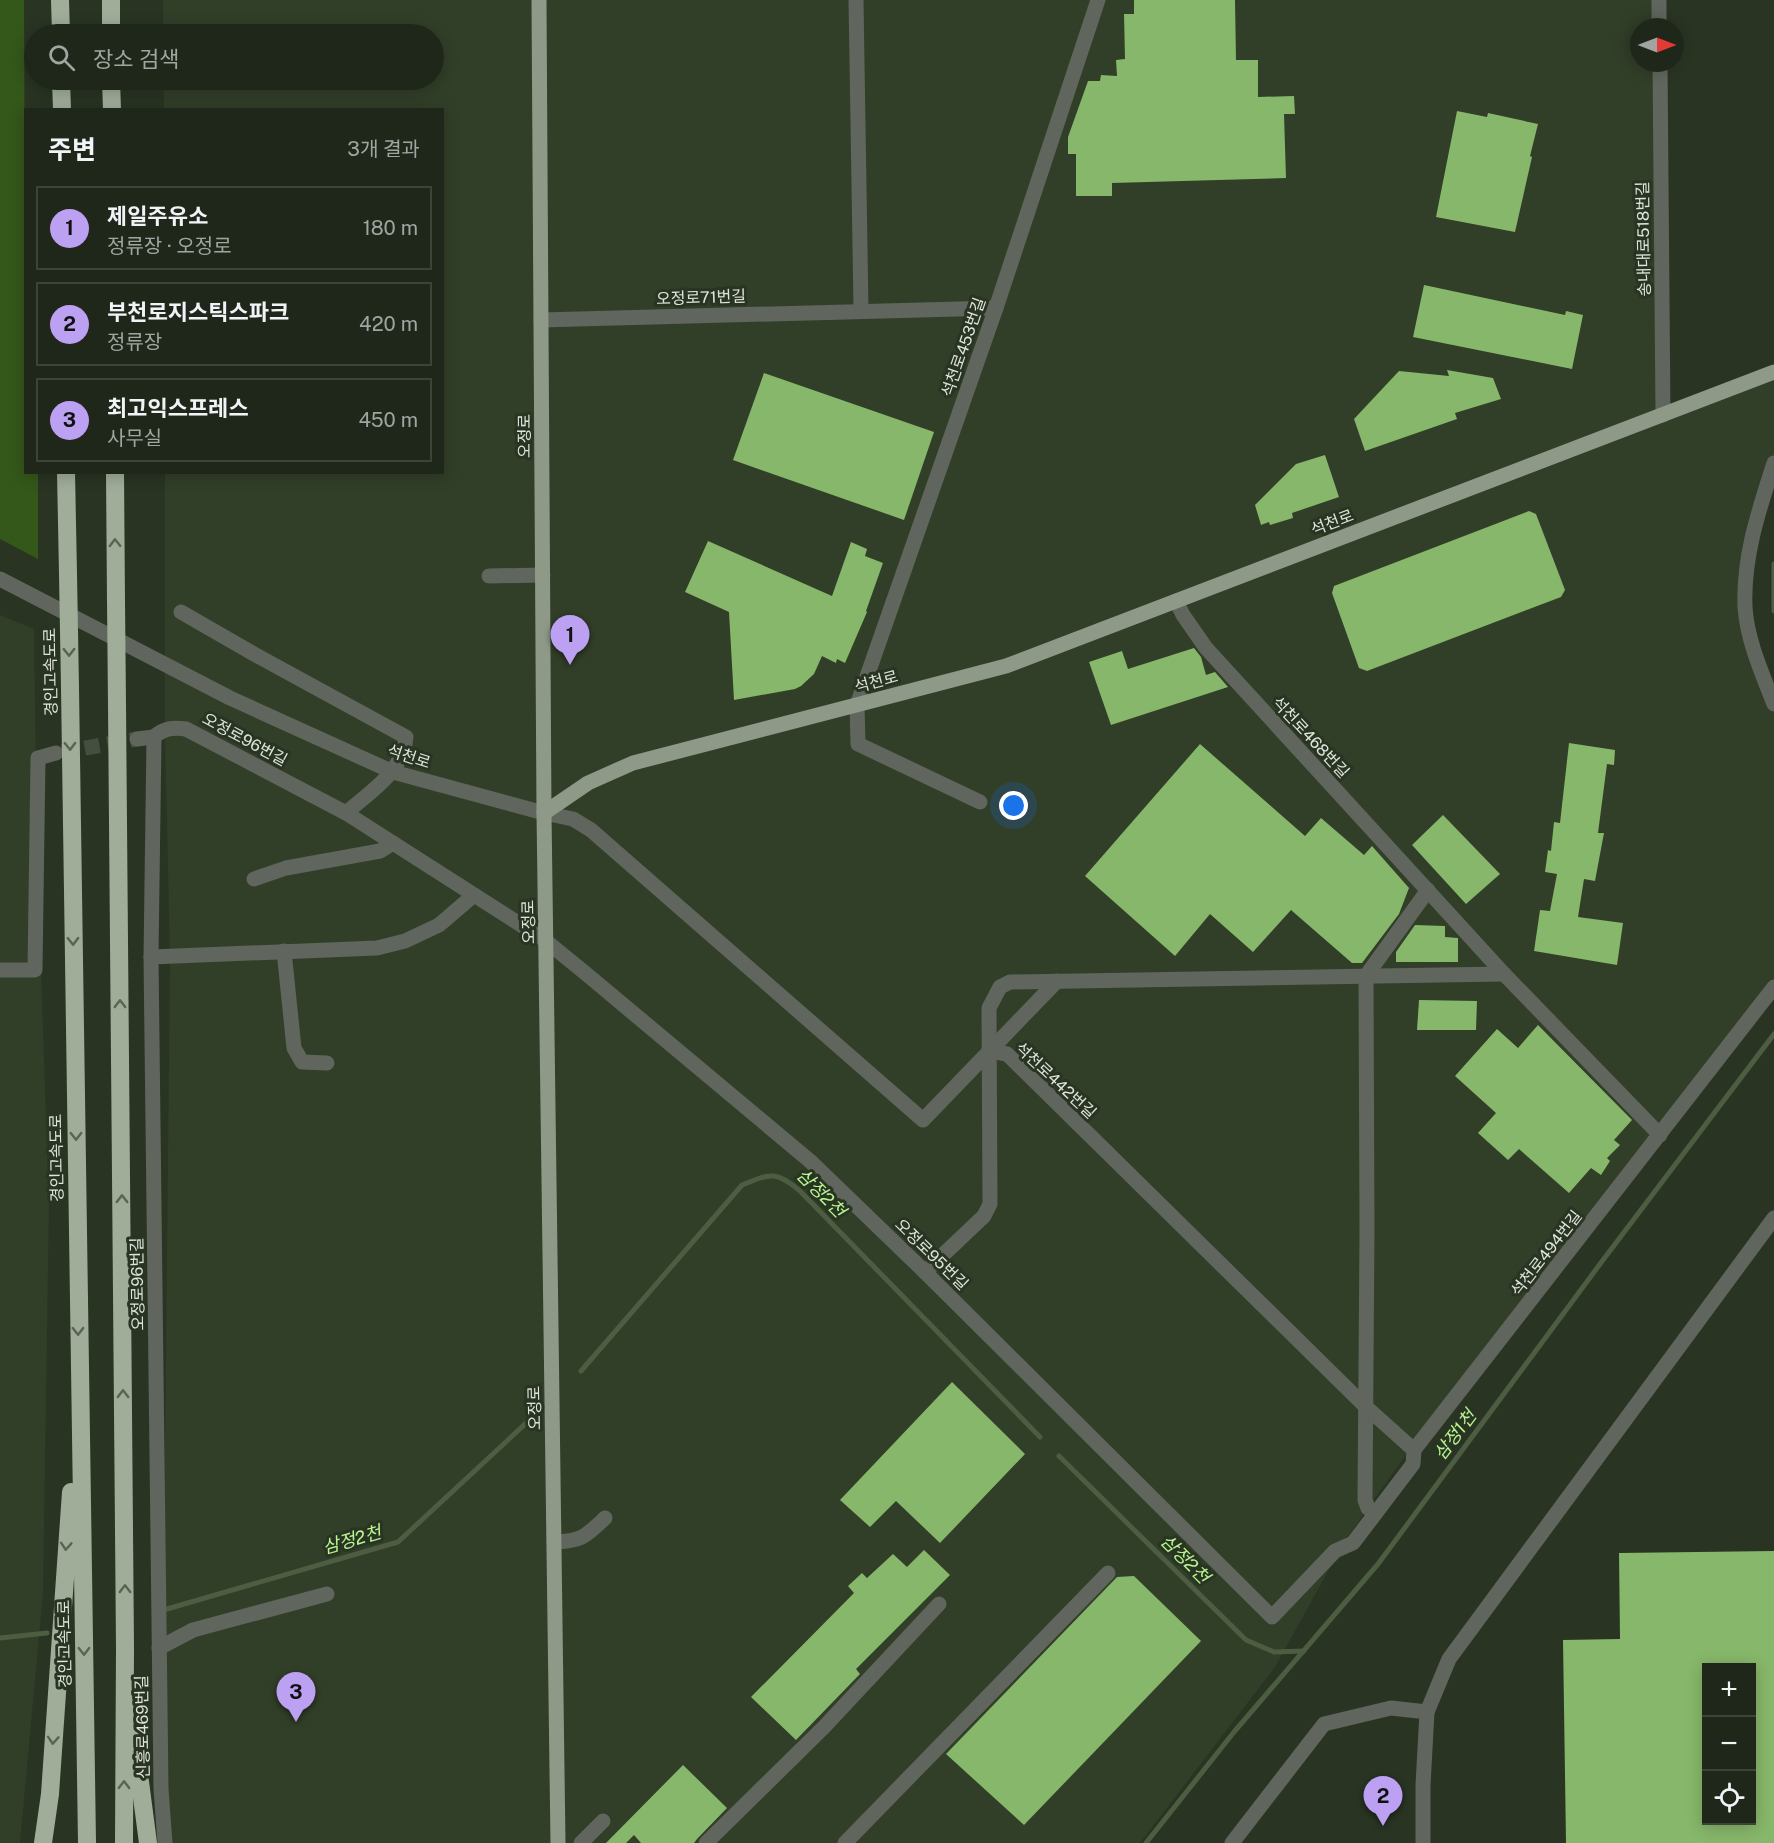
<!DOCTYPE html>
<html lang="ko">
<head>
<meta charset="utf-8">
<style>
	:root { --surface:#1f271a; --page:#272f23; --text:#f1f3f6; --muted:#a1a5a2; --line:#3c4439; --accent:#bca0f2 }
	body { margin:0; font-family:"Public Sans","Noto Sans KR",sans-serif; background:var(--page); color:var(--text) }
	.controls { position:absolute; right:18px; bottom:18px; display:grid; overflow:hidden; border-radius:0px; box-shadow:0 3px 15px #0003 }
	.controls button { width:54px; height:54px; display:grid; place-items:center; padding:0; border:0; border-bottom:2px solid var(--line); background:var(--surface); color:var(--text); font:30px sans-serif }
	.compass { position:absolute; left:1630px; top:18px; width:54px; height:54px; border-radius:50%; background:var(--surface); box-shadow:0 3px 15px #0003; rotate:90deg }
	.you { position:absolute; left:1014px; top:806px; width:21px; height:21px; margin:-15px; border:4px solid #fff; border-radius:50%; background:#1a73e8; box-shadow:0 0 0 9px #1a73e833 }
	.badge { display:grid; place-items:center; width:39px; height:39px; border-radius:50%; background:var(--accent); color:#111; font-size:20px; font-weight:700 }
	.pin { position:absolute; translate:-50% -50px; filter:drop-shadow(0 2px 3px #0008) }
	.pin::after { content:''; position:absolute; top:32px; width:21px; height:18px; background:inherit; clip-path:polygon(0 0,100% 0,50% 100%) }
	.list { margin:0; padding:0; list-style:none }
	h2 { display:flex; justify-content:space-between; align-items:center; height:78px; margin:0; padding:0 24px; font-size:26px }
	h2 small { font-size:20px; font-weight:400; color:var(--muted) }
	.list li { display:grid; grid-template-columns:39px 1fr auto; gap:18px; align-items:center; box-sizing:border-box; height:84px; margin:0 12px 12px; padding:0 12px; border:2px solid var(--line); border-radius:0px }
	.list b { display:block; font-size:22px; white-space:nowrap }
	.list p { margin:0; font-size:20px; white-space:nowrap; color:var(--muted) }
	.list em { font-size:20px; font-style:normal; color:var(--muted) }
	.icon { flex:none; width:33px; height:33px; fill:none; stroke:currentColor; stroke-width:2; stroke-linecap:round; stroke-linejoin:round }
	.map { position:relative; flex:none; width:1774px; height:1843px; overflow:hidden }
	.search { position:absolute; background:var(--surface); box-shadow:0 3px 15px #0003; left:24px; top:24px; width:420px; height:66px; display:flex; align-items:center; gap:15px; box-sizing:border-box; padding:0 21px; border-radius:33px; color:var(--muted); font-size:22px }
	.panel { position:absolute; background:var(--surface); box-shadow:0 3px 15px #0003; left:24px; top:108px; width:420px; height:366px; border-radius:0px }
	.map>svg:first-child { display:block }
	.built { fill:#313e28 }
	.green { fill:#34571a }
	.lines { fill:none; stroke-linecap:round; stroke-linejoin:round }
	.stream { stroke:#4c5d42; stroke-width:5 }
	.building { fill:#87b76a; fill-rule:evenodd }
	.minor-tunnel { stroke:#444f3f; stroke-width:15; stroke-dasharray:15 8; stroke-linecap:butt }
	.minor { stroke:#60655d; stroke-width:15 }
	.major { stroke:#8e9988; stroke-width:15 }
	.highway { stroke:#a0ad99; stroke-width:18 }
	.highway-bridge { stroke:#a0ad99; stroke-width:18 }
	.oneway { stroke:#596452 }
	.labels { text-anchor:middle; stroke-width:6; stroke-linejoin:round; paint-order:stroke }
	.street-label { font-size:16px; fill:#dee5db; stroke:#293423 }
	.water-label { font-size:18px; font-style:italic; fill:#b7f690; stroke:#293423 }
</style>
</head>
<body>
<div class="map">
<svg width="1774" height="1843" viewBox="0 0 1774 1843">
	<rect width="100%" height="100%" fill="#293423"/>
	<g class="built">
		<path d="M163 0H1659V27H1639V63H1660L1663 414 1774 372V460L1745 608 1774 700V985L1406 1455 1346 1539 1275 1667 1140 1843H165L163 1647 170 960 165 737V473L442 472V110L164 109V80H434V34H163Z"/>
		<path d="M0 615 34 629 37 854 49 1204 43 1593 20 1843H0Z"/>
	</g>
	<path class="green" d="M0 0H24L26 472 38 473V559L0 539Z"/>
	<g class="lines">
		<g class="stream">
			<path d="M1774 564V611"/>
			<path d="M581 1371 742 1185C771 1173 776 1171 800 1191L1040 1437"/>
			<path d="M1059 1456 1246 1640 1274 1652 1304 1651"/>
			<path d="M167 1609 398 1542 537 1413"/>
			<path d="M0 1638 47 1633"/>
			<path d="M1146 1843 1234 1732 1378 1564 1600 1264 1774 1034"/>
		</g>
	</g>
	<g class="building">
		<path d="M1134 0H1235L1236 60H1258V97L1294 96 1295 114H1284L1286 178 1112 183V196H1076V154H1068V137L1088 81H1100L1101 75 1117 76 1116 60 1125 59 1124 14H1134Z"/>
		<path d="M1457 111 1487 117 1488 113 1538 124 1530 156 1532 157 1515 232 1436 217Z"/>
		<path d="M1424 285 1565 315 1566 311 1583 315 1572 369 1413 337Z"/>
		<path d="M1447 370 1493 378 1501 399 1455 413 1457 419 1365 451 1354 419 1399 371 1449 376Z"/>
		<path d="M764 373 934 432 904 520 733 460Z"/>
		<path d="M1325 455 1339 497 1292 513 1293 518 1270 525 1269 522 1261 525 1255 505 1296 464Z"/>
		<path d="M1529 511 1536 514 1565 590 1561 597 1367 671 1359 668 1332 593 1334 586Z"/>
		<path d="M708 541 832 596 851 542 867 549 865 556 883 563 866 611 867 612 845 663 837 659 836 663 822 656 814 674 801 686 795 689 734 700 729 612 685 592Z"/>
		<path d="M1194 648 1201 657 1206 675 1215 672 1228 687 1111 725 1089 662 1122 651 1128 669Z"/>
		<path d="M1569 743 1615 750 1614 765 1607 764 1598 833H1604L1595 881 1584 879 1578 917 1623 923 1617 965 1534 951 1540 910 1550 911 1557 874 1545 872 1548 850 1551 851 1554 822 1560 823Z"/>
		<path d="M1200 744 1305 836 1321 818 1364 855 1372 846 1409 888 1399 914 1362 963H1352L1291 910 1253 952 1210 914 1175 956 1085 876Z"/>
		<path d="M1443 815 1500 874 1466 904 1412 845Z"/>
		<path d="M1415 925 1445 926V937L1458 938V962H1396V952Z"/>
		<path d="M1419 1000 1477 1001 1476 1030H1417Z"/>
		<path d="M1538 1025 1632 1120 1614 1140 1620 1145 1607 1158 1610 1161 1601 1175 1591 1168 1569 1193 1519 1149 1508 1160 1478 1133 1496 1113 1455 1076 1497 1029 1518 1048Z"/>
		<path d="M952 1382 1025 1454 940 1543 896 1501 870 1527 840 1500Z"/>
		<path d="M924 1550 950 1575 856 1669 860 1674 796 1740 751 1697 854 1593 848 1586 862 1573 867 1578 893 1554 907 1567Z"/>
		<path d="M1774 1551V1843H1566L1563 1640 1620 1639 1619 1553ZM1707 1668H1752V1821H1707Z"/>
		<path d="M1134 1576 1201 1641 1024 1825 946 1754 1117 1577Z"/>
		<path d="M683 1765 727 1808 697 1839 694 1843H641L634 1835 626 1843H606Z"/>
	</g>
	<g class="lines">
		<path class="minor-tunnel" d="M62 752 137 739"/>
		<g class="minor">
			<path d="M856 0 861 310"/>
			<path d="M1659 0V27"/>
			<path d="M1660 63 1663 415"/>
			<path d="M541 320 996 308"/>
			<path d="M1774 463C1759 510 1743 556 1745 607 1747 640 1762 673 1774 704"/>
			<path d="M489 576 543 575"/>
			<path d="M0 579 230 698 393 772 544 813 573 819 591 830 923 1120 1057 981"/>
			<path d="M1176 601 1183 615 1206 648 1504 974 1660 1135"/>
			<path d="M181 612 254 654 406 737C403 772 371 791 346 813"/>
			<path d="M137 739 154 737"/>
			<path d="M980 802 858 744 857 705 996 308 1098 0"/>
			<path d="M254 879 286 868 380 851 393 843"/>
			<path d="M284 951 294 1048 302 1062 327 1063"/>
			<path d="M151 957 377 948 405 941 439 925 474 895"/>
			<path d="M0 970H35L38 758 56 753"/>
			<path d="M990 1051 1007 1054 1366 1407 1414 1450"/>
			<path d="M925 1272 984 1216 990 1204 989 1008 1000 987 1010 982 1504 974"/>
			<path d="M1375 1514 1368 1508 1365 1500 1367 1231 1366 976 1428 890"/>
			<path d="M554 1542C582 1541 585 1537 605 1518"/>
			<path d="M159 1648 193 1630 327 1594"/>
			<path d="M165 1843 161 1789 151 957 154 737C164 728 173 727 186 729L346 813 546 941 590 977 810 1161 925 1272 1272 1617 1335 1551 1353 1543 1413 1464 1414 1450 1774 987"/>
			<path d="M581 1843 603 1821"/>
			<path d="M706 1843 824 1727 939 1604"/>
			<path d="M845 1843 1108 1573"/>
			<path d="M1232 1843 1324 1724 1391 1708 1427 1712"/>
			<path d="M1423 1843V1785L1427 1712 1449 1659 1774 1218"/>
		</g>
		<g class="major">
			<path d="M539 0 544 813 558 1843"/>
			<path d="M544 813 588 783 633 763 1006 666 1774 372"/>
		</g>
		<g class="highway">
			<path d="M60 0 61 34"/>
			<path d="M111 0V34"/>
			<path d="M61 80 62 110"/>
			<path d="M111 80 112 110"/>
			<path d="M66 472 68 574"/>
			<path d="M115 472 116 601"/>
			<path d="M70 688 87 1843"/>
			<path d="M117 705 125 1648 124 1843"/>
			<path d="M134 1736 148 1843"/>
			<path d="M43 1843 50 1794 71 1492"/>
		</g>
		<g class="highway-bridge">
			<path d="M68 574 70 688"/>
			<path d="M116 601 117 705"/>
		</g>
	</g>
	<defs><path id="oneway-chevron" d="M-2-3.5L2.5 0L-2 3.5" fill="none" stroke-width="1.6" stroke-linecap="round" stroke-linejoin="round" transform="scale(1.5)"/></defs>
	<g class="oneway">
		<use href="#oneway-chevron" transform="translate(115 543) rotate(-91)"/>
		<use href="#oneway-chevron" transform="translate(69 652) rotate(89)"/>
		<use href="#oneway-chevron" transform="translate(70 746) rotate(89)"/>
		<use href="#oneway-chevron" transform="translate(73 941) rotate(89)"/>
		<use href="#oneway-chevron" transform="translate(120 1004) rotate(-90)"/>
		<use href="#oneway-chevron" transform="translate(76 1136) rotate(89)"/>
		<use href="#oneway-chevron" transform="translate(122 1199) rotate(-90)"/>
		<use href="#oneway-chevron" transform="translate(78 1331) rotate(89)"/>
		<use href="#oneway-chevron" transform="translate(123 1394) rotate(-90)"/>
		<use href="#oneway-chevron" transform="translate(66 1546) rotate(94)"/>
		<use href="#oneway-chevron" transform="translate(125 1589) rotate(-90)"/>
		<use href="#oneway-chevron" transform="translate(84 1651) rotate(89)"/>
		<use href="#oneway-chevron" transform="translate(53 1740) rotate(94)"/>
		<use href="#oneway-chevron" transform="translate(124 1785) rotate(-89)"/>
	</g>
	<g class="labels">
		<g class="street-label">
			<text transform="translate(1643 239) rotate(-91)" y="6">송내대로518번길</text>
			<text transform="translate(701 297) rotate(-2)" y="6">오정로71번길</text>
			<text transform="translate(963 347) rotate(-71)" y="6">석천로453번길</text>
			<text transform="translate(524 436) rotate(-90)" y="6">오정로</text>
			<text transform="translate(1332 522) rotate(-21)" y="6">석천로</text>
			<text transform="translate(50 672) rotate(-91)" y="6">경인고속도로</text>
			<text transform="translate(876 681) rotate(-15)" y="6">석천로</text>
			<text transform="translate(1311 737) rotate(47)" y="6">석천로468번길</text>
			<text transform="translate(245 739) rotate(28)" y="6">오정로96번길</text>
			<text transform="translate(409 756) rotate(18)" y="6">석천로</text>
			<text transform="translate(528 922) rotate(-91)" y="6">오정로</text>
			<text transform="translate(1056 1080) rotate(43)" y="6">석천로442번길</text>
			<text transform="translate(56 1158) rotate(-91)" y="6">경인고속도로</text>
			<text transform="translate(1546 1253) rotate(-52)" y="6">석천로494번길</text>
			<text transform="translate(932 1254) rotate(44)" y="6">오정로95번길</text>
			<text transform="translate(137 1284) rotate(-91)" y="6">오정로96번길</text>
			<text transform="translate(534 1408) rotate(-91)" y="6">오정로</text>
			<text transform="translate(64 1644) rotate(-91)" y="6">경인고속도로</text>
			<text transform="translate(142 1727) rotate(-91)" y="6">신흥로469번길</text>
		</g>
		<g class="water-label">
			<text transform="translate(821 1193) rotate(45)" y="6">삼정2천</text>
			<text transform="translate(1455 1435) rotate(-53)" y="6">삼정1천</text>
			<text transform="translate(352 1540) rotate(-16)" y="6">삼정2천</text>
			<text transform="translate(1185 1559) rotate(45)" y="6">삼정2천</text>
		</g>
	</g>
</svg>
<div class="controls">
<button>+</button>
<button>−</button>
<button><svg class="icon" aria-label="locate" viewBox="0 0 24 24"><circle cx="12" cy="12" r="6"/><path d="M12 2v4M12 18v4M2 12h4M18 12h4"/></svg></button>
</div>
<svg class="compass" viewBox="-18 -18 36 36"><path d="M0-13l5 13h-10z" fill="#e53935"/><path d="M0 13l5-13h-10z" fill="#a1a5a2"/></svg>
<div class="you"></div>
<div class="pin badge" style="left:570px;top:665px">1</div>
<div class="pin badge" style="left:1383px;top:1826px">2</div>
<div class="pin badge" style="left:296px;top:1722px">3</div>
<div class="search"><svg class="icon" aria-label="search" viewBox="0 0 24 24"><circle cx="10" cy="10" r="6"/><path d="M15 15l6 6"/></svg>장소 검색</div>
<section class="panel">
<h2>주변<small>3개 결과</small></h2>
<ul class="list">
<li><span class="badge">1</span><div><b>제일주유소</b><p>정류장 · 오정로</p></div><em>180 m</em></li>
<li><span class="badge">2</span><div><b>부천로지스틱스파크</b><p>정류장</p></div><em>420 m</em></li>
<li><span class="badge">3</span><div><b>최고익스프레스</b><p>사무실</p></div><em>450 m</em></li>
</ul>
</section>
</div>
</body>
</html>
